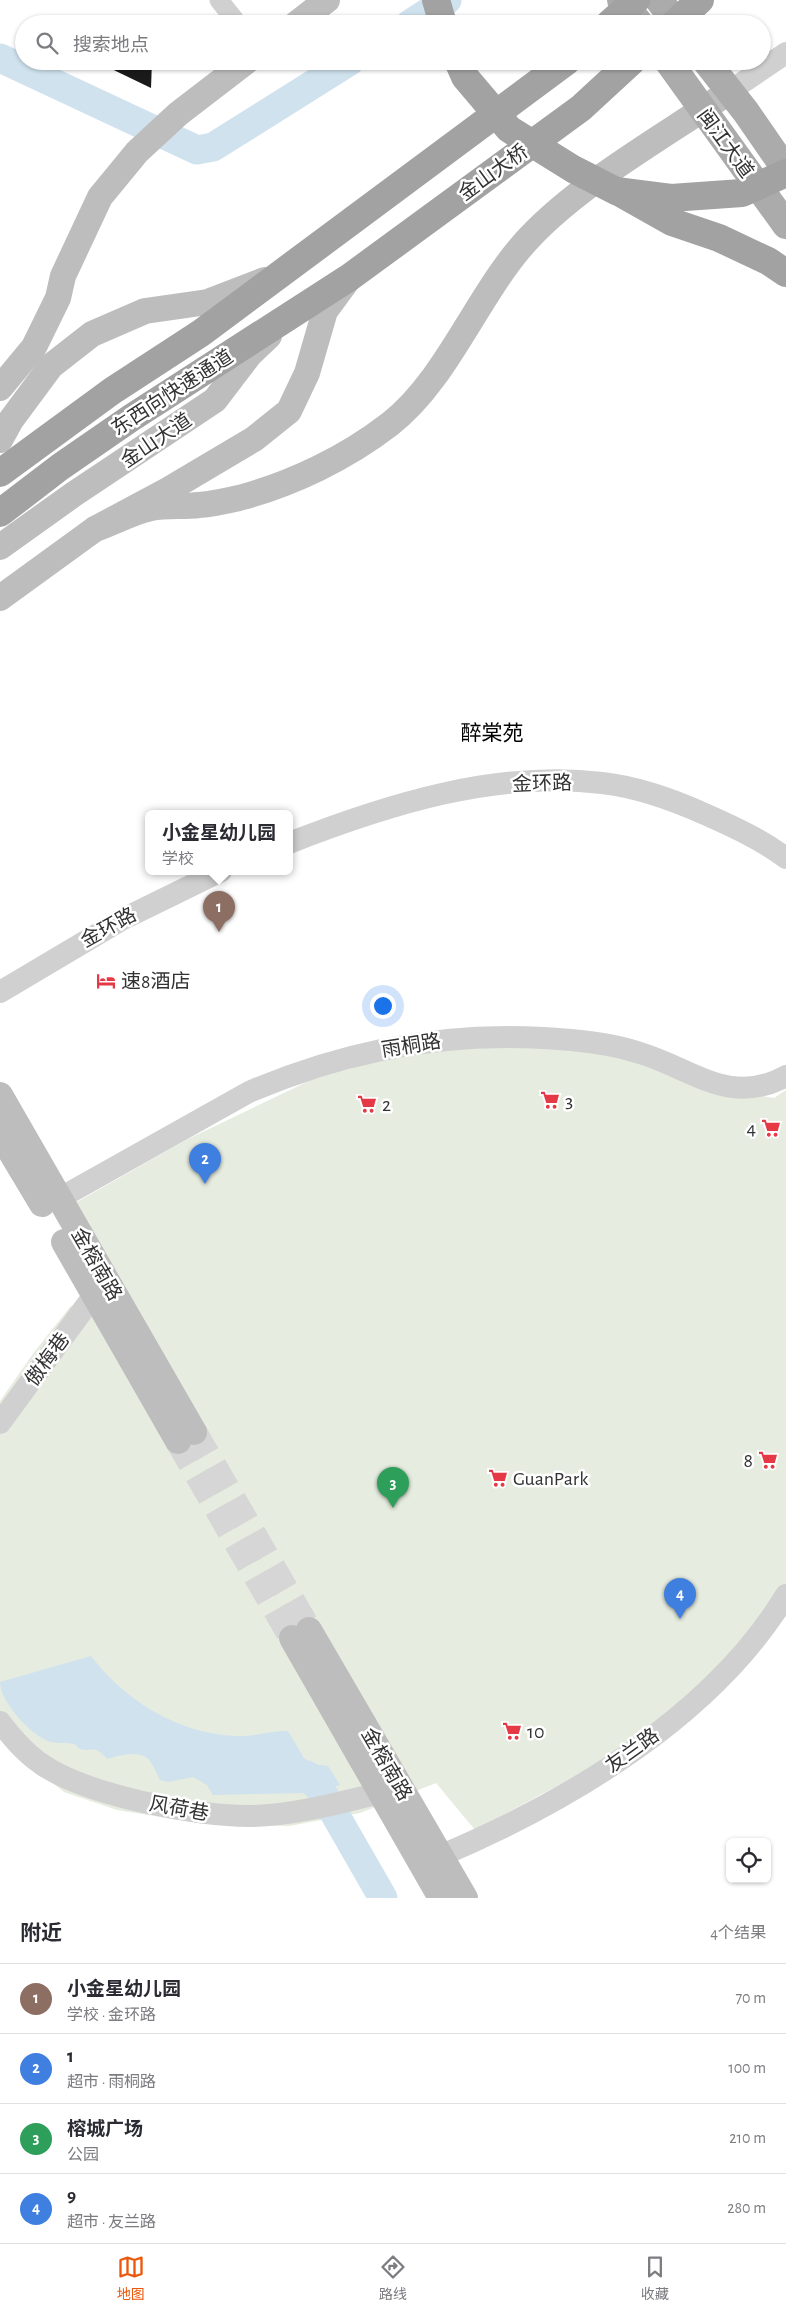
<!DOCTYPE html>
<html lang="zh">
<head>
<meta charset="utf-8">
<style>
	:root { --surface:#fff; --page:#f2f2f3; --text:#2b2b33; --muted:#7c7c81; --line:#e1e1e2; --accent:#ea580c }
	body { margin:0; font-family:"Alegreya Sans","Noto Sans SC",sans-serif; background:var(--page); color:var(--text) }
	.controls { position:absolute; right:15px; bottom:15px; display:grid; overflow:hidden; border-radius:8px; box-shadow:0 1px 4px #0004 }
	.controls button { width:45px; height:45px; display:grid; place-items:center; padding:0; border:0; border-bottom:1px solid var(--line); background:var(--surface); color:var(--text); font:25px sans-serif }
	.you { position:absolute; left:382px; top:1005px; width:18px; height:18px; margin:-12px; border:4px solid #fff; border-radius:50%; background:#1a73e8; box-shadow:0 0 0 8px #1a73e833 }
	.badge { display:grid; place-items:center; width:32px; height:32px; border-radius:50%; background:var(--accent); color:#fff; font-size:16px; font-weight:700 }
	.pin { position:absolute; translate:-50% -41px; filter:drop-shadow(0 1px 2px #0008) }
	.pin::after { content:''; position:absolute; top:26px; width:18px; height:15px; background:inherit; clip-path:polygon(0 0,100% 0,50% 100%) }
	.popup { position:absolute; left:145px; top:810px; width:148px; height:65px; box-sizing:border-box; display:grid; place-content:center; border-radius:8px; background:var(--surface); filter:drop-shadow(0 1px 4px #0005); font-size:16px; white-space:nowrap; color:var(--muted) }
	.popup b { font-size:19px; color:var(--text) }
	.popup::after { content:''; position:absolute; left:50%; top:100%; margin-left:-10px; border:10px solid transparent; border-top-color:var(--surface) }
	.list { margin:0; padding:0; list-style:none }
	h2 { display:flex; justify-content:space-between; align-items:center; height:65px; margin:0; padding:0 20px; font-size:21px }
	h2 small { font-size:16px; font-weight:400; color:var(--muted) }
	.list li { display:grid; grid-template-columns:32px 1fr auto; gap:15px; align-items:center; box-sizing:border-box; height:70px; padding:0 20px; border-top:1px solid var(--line) }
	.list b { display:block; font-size:19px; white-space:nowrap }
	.list p { margin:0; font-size:16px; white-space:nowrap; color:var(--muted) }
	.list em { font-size:16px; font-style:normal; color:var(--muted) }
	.icon { flex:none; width:28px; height:28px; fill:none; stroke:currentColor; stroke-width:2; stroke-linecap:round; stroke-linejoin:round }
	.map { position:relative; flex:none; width:786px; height:1898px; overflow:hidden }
	.search { position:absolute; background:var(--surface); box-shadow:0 1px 4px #0004; left:15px; right:15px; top:15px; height:55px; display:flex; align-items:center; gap:12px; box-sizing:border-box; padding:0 18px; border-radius:28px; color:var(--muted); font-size:19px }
	.sheet { height:345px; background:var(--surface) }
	nav { display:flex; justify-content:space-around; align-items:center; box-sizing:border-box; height:70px; border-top:1px solid var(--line); background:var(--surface); font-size:14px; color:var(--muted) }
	nav a { display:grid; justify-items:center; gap:2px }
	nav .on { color:var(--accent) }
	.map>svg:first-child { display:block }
	.green { fill:#e6ecdf }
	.water { fill:#cfe2ee }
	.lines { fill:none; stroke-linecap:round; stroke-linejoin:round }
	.river { stroke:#cfe2ee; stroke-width:29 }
	.building { fill:#1a1a1a }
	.secondary-tunnel { stroke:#d6d6d6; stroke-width:26; stroke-dasharray:26 13; stroke-linecap:butt }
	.minor { stroke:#d0d0d0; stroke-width:19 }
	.tertiary { stroke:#d0d0d0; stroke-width:22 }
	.secondary { stroke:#bdbdbd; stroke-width:26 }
	.primary { stroke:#ababab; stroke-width:28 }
	.trunk { stroke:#a2a2a2; stroke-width:28 }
	.trunk-bridge { stroke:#a2a2a2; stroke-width:28 }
	.labels { text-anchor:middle; stroke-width:5; stroke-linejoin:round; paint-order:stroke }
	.street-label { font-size:20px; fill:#333; stroke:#fff }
	.poi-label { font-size:20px; fill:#333; stroke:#fff; text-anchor:start }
	.neighbourhood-label { font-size:21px; fill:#000; stroke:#fff }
</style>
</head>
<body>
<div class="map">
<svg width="786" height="1898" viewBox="0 0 786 1898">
	<rect width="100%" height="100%" fill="#fff"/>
	<path class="green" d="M504 1043 596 1049 700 1085 774 1098 786 1090V1616L761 1648 669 1716 581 1773 475 1830 436 1783 360 1813 289 1826 205 1824 117 1810 64 1792 23 1759 0 1737V1401L35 1351 70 1307 121 1279 75 1203 188 1139 311 1080 414 1050Z"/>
	<path class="water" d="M91 1656C125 1701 180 1735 238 1736 255 1737 271 1730 288 1731L304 1758 312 1764 328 1766 340 1785 305 1793 213 1795 207 1785 193 1777 168 1782 160 1780C156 1773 153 1763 147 1758 138 1750 117 1756 107 1759 93 1743 93 1753 80 1749 78 1748 76 1745 74 1744 67 1742 58 1744 51 1742 32 1737 0 1702 0 1682Z"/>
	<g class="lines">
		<g class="river">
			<path d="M410 24 447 0"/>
			<path d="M0 58 197 150 213 147 350 61"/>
			<path d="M288 1772 307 1775 321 1790 383 1898"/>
		</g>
	</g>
	<path class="building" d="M95 61H152L151 88Z"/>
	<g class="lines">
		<g class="secondary-tunnel">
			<path d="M194 1432 309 1630"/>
			<path d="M178 1441 292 1638"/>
		</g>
		<path class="minor" d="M219 0 238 24"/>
		<g class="tertiary">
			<path d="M730 91 786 53"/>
			<path d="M289 843C386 805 496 770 602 783 638 787 674 800 707 815 734 827 762 840 786 858"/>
			<path d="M0 992 123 919 221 871"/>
			<path d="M60 1198 249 1092C342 1052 442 1032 544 1038 576 1040 610 1043 640 1053 693 1069 730 1107 786 1076"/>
			<path d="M0 1423 94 1295"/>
			<path d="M0 1722C12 1737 24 1752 40 1763 84 1795 198 1817 252 1816 295 1815 338 1803 380 1793"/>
			<path d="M440 1856C568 1802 713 1716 786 1595"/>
		</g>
		<g class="secondary">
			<path d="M296 24 327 0"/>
			<path d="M0 388 34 347 58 298 63 276 100 197 137 152 178 114 247 61"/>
			<path d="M0 440 11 420 51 366 92 334 145 311 208 302 265 280"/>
			<path d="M95 529C113 523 132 512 151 508 167 505 184 507 199 505 212 504 226 501 239 498 292 484 346 458 390 424 448 379 478 292 529 238 583 181 665 136 730 91"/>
			<path d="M0 547 74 494 215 400 250 354 269 336"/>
			<path d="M0 598 95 529 168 490 254 439 289 411 307 373 325 311 347 281"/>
			<path d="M0 1095 194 1432"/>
			<path d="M0 1134 42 1204"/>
			<path d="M64 1242 178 1441"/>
			<path d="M309 1630 465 1898"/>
			<path d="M292 1638 441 1898"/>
		</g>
		<g class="primary">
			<path d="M621 0 640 24"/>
			<path d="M659 0 677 24"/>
			<path d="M668 61 786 225"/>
			<path d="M706 61 746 112 786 170"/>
		</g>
		<g class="trunk">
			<path d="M436 0 443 24"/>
			<path d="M617 191 672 222 719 238 768 261 786 273"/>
			<path d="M0 473 112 391 201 333 567 61"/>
			<path d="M0 513 60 467 131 418 350 277 581 108 632 61"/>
		</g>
		<g class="trunk-bridge">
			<path d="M609 24 636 0"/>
			<path d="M674 24 700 0"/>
			<path d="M458 61 465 77 509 129 573 169 616 191 671 198 742 193 786 173"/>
		</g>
	</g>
	<defs>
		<g id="hotel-bare" transform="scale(1.5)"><path d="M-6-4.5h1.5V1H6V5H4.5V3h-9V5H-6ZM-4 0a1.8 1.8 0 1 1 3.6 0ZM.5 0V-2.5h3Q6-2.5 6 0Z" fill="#e63946" stroke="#fff" stroke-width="2.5" paint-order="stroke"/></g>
		<g id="supermarket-bare" transform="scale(1.5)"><path d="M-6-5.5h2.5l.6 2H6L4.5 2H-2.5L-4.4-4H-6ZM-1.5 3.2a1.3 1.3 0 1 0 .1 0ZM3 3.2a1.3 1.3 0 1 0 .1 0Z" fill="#e63946" stroke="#fff" stroke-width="2.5" paint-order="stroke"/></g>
	</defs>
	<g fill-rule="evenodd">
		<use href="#hotel-bare" x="106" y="981"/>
		<use href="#supermarket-bare" x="550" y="1100"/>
		<use href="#supermarket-bare" x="367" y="1104"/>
		<use href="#supermarket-bare" x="771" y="1128"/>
		<use href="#supermarket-bare" x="768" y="1460"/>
		<use href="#supermarket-bare" x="498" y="1478"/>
		<use href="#supermarket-bare" x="512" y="1731"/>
	</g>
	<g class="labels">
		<g class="street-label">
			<text transform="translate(726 143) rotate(54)" y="7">闽江大道</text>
			<text transform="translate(493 172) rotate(-36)" y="7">金山大桥</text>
			<text transform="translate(172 392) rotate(-33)" y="7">东西向快速通道</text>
			<text transform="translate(156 440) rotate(-34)" y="7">金山大道</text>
			<text transform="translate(542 783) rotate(-2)" y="7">金环路</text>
			<text transform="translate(108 927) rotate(-29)" y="7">金环路</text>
			<text transform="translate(411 1045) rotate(-9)" y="7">雨桐路</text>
			<text transform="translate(97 1264) rotate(60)" y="7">金榕南路</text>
			<text transform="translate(47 1359) rotate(-54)" y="7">傲梅巷</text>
			<text transform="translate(632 1750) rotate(-36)" y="7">友兰路</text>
			<text transform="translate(387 1764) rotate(60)" y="7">金榕南路</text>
			<text transform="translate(179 1808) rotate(10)" y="7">风荷巷</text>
		</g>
		<g class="poi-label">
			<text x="121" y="988">速8酒店</text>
			<text x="565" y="1107">3</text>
			<text x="382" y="1111">2</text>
			<text x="756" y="1135" text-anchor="end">4</text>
			<text x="753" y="1467" text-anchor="end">8</text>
			<text x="513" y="1485">GuanPark</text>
			<text x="527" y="1738">10</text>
		</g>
		<g class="neighbourhood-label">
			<text x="492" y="740">醉棠苑</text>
		</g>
	</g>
</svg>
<div class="controls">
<button><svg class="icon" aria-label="locate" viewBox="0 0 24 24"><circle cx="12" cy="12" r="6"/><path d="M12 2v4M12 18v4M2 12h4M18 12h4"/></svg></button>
</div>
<div class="you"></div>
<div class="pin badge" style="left:219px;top:932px;background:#8d6e63">1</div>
<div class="popup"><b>小金星幼儿园</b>学校</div>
<div class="pin badge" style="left:205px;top:1184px;background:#3f7fe0">2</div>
<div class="pin badge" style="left:393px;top:1508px;background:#2e9e5b">3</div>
<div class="pin badge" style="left:680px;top:1619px;background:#3f7fe0">4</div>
<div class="search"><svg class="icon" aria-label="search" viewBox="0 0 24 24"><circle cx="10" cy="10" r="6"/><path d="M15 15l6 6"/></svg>搜索地点</div>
</div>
<section class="sheet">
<h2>附近<small>4个结果</small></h2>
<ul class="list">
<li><span class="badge" style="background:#8d6e63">1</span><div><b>小金星幼儿园</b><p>学校 · 金环路</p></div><em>70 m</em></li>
<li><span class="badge" style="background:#3f7fe0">2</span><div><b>1</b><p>超市 · 雨桐路</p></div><em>100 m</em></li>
<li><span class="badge" style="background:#2e9e5b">3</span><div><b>榕城广场</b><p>公园</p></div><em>210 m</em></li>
<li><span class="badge" style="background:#3f7fe0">4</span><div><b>9</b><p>超市 · 友兰路</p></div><em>280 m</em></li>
</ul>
</section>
<nav>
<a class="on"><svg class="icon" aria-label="map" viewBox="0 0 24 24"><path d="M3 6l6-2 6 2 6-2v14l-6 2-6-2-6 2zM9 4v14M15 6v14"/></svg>地图</a>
<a><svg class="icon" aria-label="directions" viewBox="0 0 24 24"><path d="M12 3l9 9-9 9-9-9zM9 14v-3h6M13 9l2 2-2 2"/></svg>路线</a>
<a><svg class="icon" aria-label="saved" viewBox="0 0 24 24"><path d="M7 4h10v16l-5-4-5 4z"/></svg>收藏</a>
</nav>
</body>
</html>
